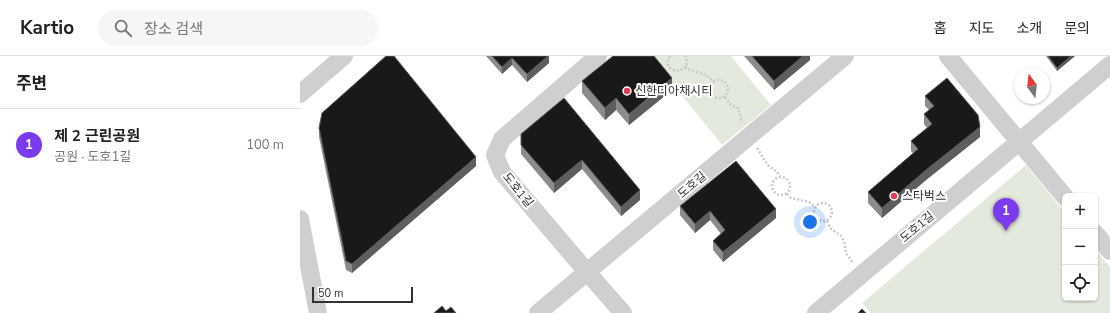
<!DOCTYPE html>
<html lang="ko">
<head>
<meta charset="utf-8">
<style>
	:root { --surface:#fff; --page:#f6f6f6; --text:#202124; --muted:#757577; --line:#e0e0e0; --accent:#7c3aed }
	body { margin:0; font-family:"Nunito Sans","Noto Sans KR",sans-serif; background:var(--page); color:var(--text) }
	.controls { position:absolute; right:12px; bottom:12px; display:grid; overflow:hidden; border-radius:6px; box-shadow:0 1px 3px #0004 }
	.controls button { width:36px; height:36px; display:grid; place-items:center; padding:0; border:0; border-bottom:1px solid var(--line); background:var(--surface); color:var(--text); font:20px sans-serif }
	.compass { position:absolute; left:714px; top:12px; width:36px; height:36px; border-radius:50%; background:var(--surface); box-shadow:0 1px 3px #0004; rotate:345deg }
	.scale { position:absolute; left:12px; bottom:10px; width:101px; box-sizing:border-box; padding-left:4px; border:2px solid #323232; border-top:0; font-size:11px; line-height:14px; white-space:nowrap; color:#323232; -webkit-text-stroke:3px #fff; paint-order:stroke }
	.you { position:absolute; left:510px; top:166px; width:14px; height:14px; margin:-10px; border:3px solid #fff; border-radius:50%; background:#1a73e8; box-shadow:0 0 0 6px #1a73e833 }
	.badge { display:grid; place-items:center; width:26px; height:26px; border-radius:50%; background:var(--accent); color:#fff; font-size:13px; font-weight:700 }
	.pin { position:absolute; translate:-50% -33px; filter:drop-shadow(0 1px 2px #0008) }
	.pin::after { content:''; position:absolute; top:21px; width:14px; height:12px; background:inherit; clip-path:polygon(0 0,100% 0,50% 100%) }
	.list { margin:0; padding:0; list-style:none }
	h2 { display:flex; justify-content:space-between; align-items:center; height:52px; margin:0; padding:0 16px; font-size:17px }
	h2 small { font-size:13px; font-weight:400; color:var(--muted) }
	.list li { display:grid; grid-template-columns:26px 1fr auto; gap:12px; align-items:center; box-sizing:border-box; height:72px; padding:0 16px; border-top:1px solid var(--line) }
	.list b { display:block; font-size:15px; white-space:nowrap }
	.list p { margin:0; font-size:13px; white-space:nowrap; color:var(--muted) }
	.list em { font-size:13px; font-style:normal; color:var(--muted) }
	.icon { flex:none; width:22px; height:22px; fill:none; stroke:currentColor; stroke-width:2; stroke-linecap:round; stroke-linejoin:round }
	.map { position:relative; flex:none; width:810px; height:257px; overflow:hidden }
	header { display:flex; align-items:center; gap:24px; box-sizing:border-box; height:56px; padding:0 20px; background:var(--surface); border-bottom:1px solid var(--line) }
	header strong { font-size:19px }
	nav { display:flex; gap:22px; margin-inline-start:auto; font-size:14px }
	.search { width:280px; height:36px; background:var(--page); display:flex; align-items:center; gap:10px; box-sizing:border-box; padding:0 14px; border-radius:22px; color:var(--muted); font-size:15px }
	main { display:flex }
	aside { flex:1; background:var(--surface) }
	.map>svg:first-child { display:block }
	.green { fill:#e3e9dc }
	.lines { fill:none; stroke-linecap:round; stroke-linejoin:round }
	.path { stroke:#c9c9c9; stroke-width:2.5; stroke-dasharray:2 2; stroke-linecap:butt }
	.minor { stroke:#cfcfcf; stroke-width:18 }
	.wall { fill:#8c8c8c }
	.shaded-wall { fill:#5e5e5e }
	.building { fill:#191919; stroke:#5e5e5e }
	.poi-dot { fill:#df3e57; stroke:#fff; stroke-width:1.5 }
	.labels { text-anchor:middle; stroke-width:4; stroke-linejoin:round; paint-order:stroke }
	.poi-label { font-size:12px; fill:#323232; stroke:#fff; text-anchor:start }
	.street-label { font-size:12px; fill:#323232; stroke:#fff }
</style>
</head>
<body>
<header>
<strong>Kartio</strong>
<div class="search"><svg class="icon" aria-label="search" viewBox="0 0 24 24"><circle cx="10" cy="10" r="6"/><path d="M15 15l6 6"/></svg>장소 검색</div>
<nav><a>홈</a><a>지도</a><a>소개</a><a>문의</a></nav>
</header>
<main>
<aside>
<h2>주변<small></small></h2>
<ul class="list">
<li><span class="badge">1</span><div><b>제 2 근린공원</b><p>공원 · 도호1길</p></div><em>100 m</em></li>
</ul>
</aside>
<div class="map">
<svg width="810" height="257" viewBox="0 0 810 257">
	<rect width="100%" height="100%" fill="#fff"/>
	<g class="green">
		<path d="M350 0H431L471 49 422 89Z"/>
		<path d="M726 109 765 157V242H795V193L810 211V257H571L562 247Z"/>
	</g>
	<g class="lines">
		<g class="path">
			<path d="M370 0C359 19 395 20 385 0"/>
			<path d="M385 11C397 19 403 13 413 26"/>
			<circle cx="419" cy="33" r="9"/>
			<path d="M425 41C429 46 431 50 438 52L439 55 442 67"/>
			<path d="M457 92C461 98 464 104 468 109 472 113 478 115 480 121"/>
			<circle cx="481" cy="130" r="9"/>
			<path d="M487 138 491 142 509 146 516 151"/>
			<circle cx="523" cy="156" r="9"/>
			<path d="M527 165 530 172 541 180 544 185 546 197 553 207"/>
		</g>
		<g class="minor">
			<path d="M298 0 202 83 195 99 202 116 287 216 323 257"/>
			<path d="M648 0 765 141"/>
			<path d="M0 38 44 0"/>
			<path d="M0 163 18 257"/>
			<path d="M795 177 810 195"/>
			<path d="M238 257 545 0"/>
			<path d="M516 257 810 9"/>
		</g>
	</g>
	<g class="wall">
		<path d="M186 0H249V7L227 26 212 9 202 18Z"/>
		<path d="M444 0H510V4L474 34Z"/>
		<path d="M746 0H775L757 15Z"/>
		<path d="M282 25 372 34 329 69 316 54 305 64 282 37Z"/>
		<path d="M625 40 680 81 626 124 582 162 568 147V136L614 98 611 95V85L627 72 624 68V58L629 54 625 50Z"/>
		<path d="M264 42 340 144 321 160 282 113 254 137 221 98V89Z"/>
		<path d="M19 72 176 110 52 217 46 214 19 81Z"/>
		<path d="M380 150 476 162 423 206 413 194V185L421 178 410 164 395 177 380 159Z"/>
	</g>
	<g class="shaded-wall">
		<path d="M248 0H249V7L227 26V18Z"/>
		<path d="M503 0H510V4L474 34V25Z"/>
		<path d="M771 0H775L757 15V12Z"/>
		<path d="M212 2V9L202 18V11Z"/>
		<path d="M372 22V34L329 69V58Z"/>
		<path d="M316 42V54L305 64V52Z"/>
		<path d="M680 71V81L626 124 582 162V152L626 114Z"/>
		<path d="M176 101V110L52 217V208Z"/>
		<path d="M282 104V113L254 137V127Z"/>
		<path d="M340 134V144L321 160V151Z"/>
		<path d="M476 153V162L423 206V196Z"/>
		<path d="M410 155V164L395 177V168Z"/>
	</g>
	<g class="building">
		<path d="M86 0H94L176 101 52 208 46 205 19 72 22 57Z"/>
		<path d="M192 0H248L227 18 212 2 202 11Z"/>
		<path d="M313 0H354L372 22 329 58 316 42 305 52 282 25Z"/>
		<path d="M452 0H503L474 25Z"/>
		<path d="M748 0H771L757 12Z"/>
		<path d="M647 22 678 59 680 71 626 114 582 152 568 136 618 93 611 85 632 68 624 58 634 50 625 40Z"/>
		<path d="M264 42 340 134 321 151 282 104 254 127 221 89V78Z"/>
		<path d="M436 105 476 153 423 196 413 185 425 174 410 155 395 168 380 150Z"/>
		<path d="M142 250 146 255 151 251 156 257H134Z"/>
		<path d="M562 253 566 257H558Z"/>
	</g>
	<g class="poi-dot">
		<circle cx="327" cy="35" r="4"/>
		<circle cx="594" cy="140" r="4"/>
	</g>
	<g class="labels">
		<g class="poi-label">
			<text x="335" y="39">신한디아채시티</text>
			<text x="602" y="144">스타벅스</text>
		</g>
		<g class="street-label">
			<text transform="translate(392 129) rotate(-40)" y="4">도호길</text>
			<text transform="translate(218 134) rotate(51)" y="4">도호1길</text>
			<text transform="translate(617 171) rotate(-40)" y="4">도호1길</text>
		</g>
	</g>
</svg>
<div class="controls">
<button>+</button>
<button>−</button>
<button><svg class="icon" aria-label="locate" viewBox="0 0 24 24"><circle cx="12" cy="12" r="6"/><path d="M12 2v4M12 18v4M2 12h4M18 12h4"/></svg></button>
</div>
<svg class="compass" viewBox="-18 -18 36 36"><path d="M0-13l5 13h-10z" fill="#e53935"/><path d="M0 13l5-13h-10z" fill="#757577"/></svg>
<div class="scale">50 m</div>
<div class="you"></div>
<div class="pin badge" style="left:706px;top:175px">1</div>
</div>
</main>
</body>
</html>
